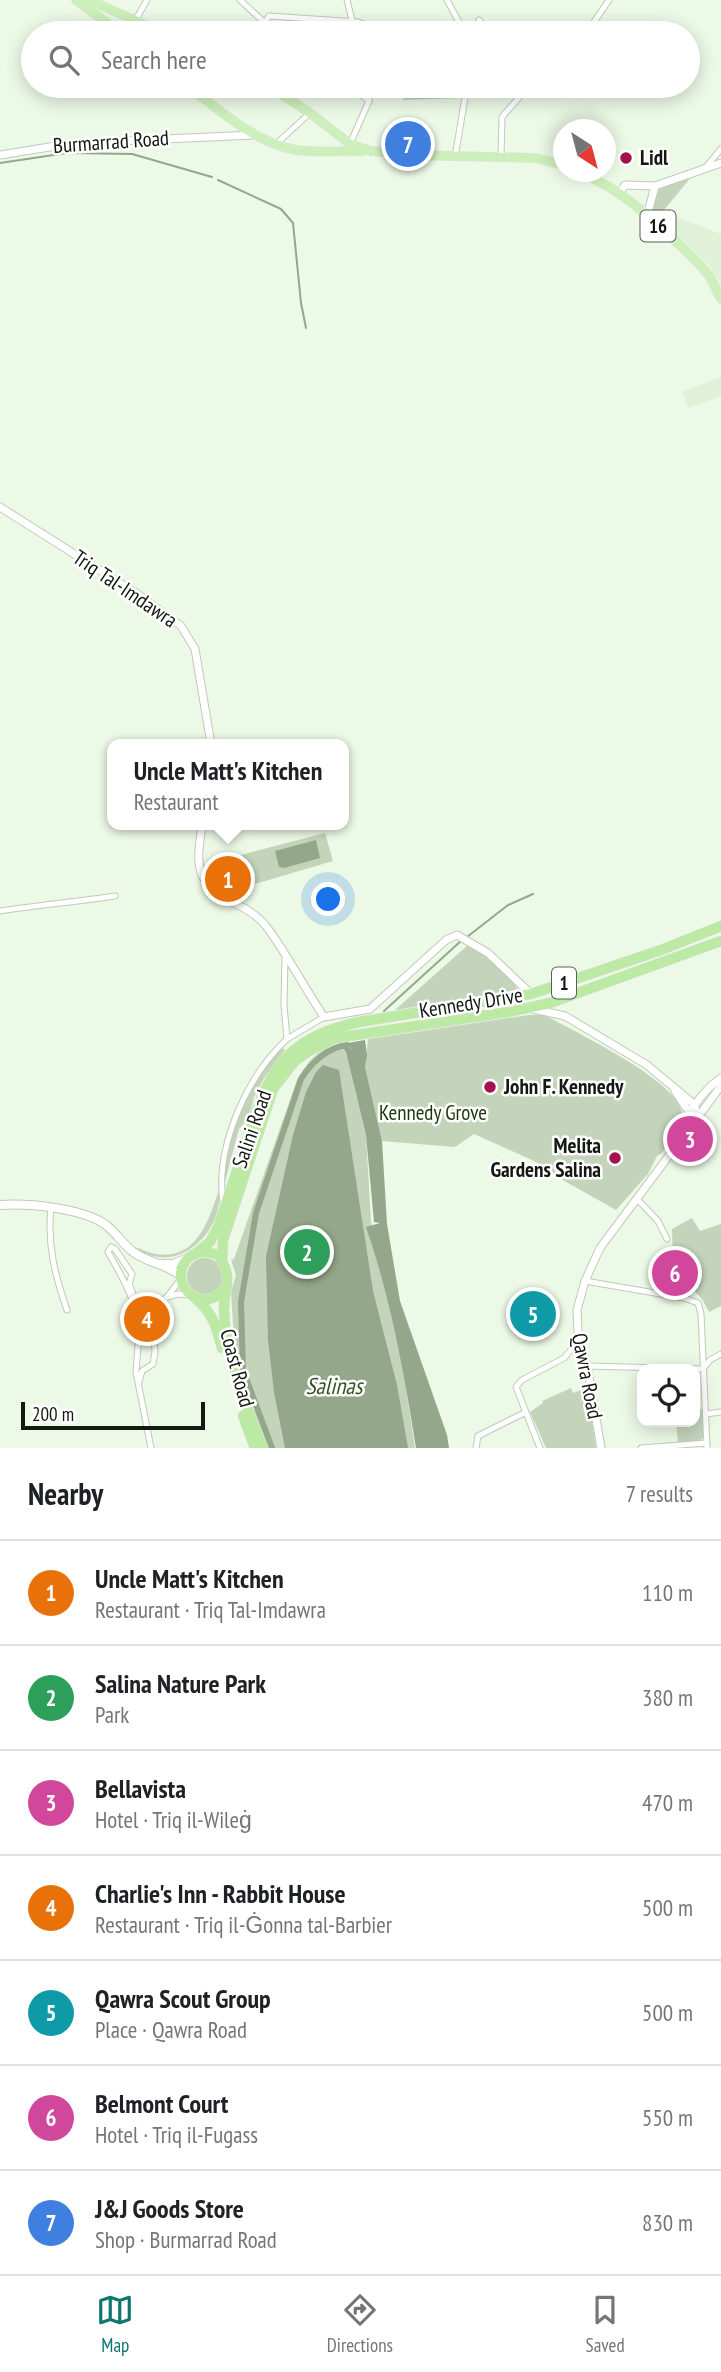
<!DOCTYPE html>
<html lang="en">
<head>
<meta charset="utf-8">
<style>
	:root { --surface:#fff; --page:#f2f2f2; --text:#202124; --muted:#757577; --line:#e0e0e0; --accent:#0f766e }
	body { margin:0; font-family:"PT Sans Narrow",sans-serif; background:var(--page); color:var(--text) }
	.controls { position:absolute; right:21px; bottom:21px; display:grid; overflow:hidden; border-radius:14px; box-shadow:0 4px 18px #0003 }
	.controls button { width:63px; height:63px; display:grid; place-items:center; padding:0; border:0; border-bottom:2px solid var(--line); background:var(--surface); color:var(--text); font:35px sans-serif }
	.compass { position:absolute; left:553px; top:119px; width:63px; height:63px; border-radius:50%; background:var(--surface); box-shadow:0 4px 18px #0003; rotate:144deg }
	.scale { position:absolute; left:21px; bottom:18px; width:184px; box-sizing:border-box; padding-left:7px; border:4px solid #131811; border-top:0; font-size:19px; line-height:24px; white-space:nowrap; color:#131811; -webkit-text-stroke:5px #fff; paint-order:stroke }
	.you { position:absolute; left:329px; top:900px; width:24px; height:24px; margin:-18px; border:5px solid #fff; border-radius:50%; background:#1a73e8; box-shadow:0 0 0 10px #1a73e833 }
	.badge { display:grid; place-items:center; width:46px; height:46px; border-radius:50%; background:var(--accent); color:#fff; font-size:23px; font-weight:700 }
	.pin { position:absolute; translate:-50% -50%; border:4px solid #fff; box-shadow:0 2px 7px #0006 }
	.popup { position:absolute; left:107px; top:739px; width:242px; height:91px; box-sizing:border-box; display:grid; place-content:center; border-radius:14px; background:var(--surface); filter:drop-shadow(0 2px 5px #0005); font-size:23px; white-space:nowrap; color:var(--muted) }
	.popup b { font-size:26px; color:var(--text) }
	.popup::after { content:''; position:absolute; left:50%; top:100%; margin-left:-14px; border:14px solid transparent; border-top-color:var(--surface) }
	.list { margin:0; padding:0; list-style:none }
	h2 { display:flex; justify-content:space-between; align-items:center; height:91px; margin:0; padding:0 28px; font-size:30px }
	h2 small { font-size:23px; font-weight:400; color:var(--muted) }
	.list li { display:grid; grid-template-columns:46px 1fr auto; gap:21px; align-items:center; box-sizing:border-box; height:105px; padding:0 28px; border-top:2px solid var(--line) }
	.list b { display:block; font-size:26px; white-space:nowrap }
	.list p { margin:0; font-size:23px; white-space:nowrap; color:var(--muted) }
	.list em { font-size:23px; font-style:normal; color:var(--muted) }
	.icon { flex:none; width:38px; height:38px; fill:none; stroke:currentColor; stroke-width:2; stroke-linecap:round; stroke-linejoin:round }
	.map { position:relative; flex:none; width:721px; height:1448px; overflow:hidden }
	.search { position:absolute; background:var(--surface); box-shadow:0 4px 18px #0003; left:21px; right:21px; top:21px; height:77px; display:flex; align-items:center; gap:18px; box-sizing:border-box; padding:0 24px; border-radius:38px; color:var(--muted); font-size:26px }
	.sheet { height:826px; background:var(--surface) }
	nav { display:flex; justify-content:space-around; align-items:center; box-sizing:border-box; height:98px; border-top:2px solid var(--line); background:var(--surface); font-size:19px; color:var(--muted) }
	nav a { display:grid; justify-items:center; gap:4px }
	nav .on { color:var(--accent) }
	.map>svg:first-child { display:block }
	.built { fill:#e0f1d7 }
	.green { fill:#c3d4bb }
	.water { fill:#94a78a }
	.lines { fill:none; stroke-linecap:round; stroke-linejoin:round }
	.stream { stroke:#94a78a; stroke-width:2 }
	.canal { stroke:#94a78a; stroke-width:6 }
	.minor-casing { stroke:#bfcbb9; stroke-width:7 }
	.tertiary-casing { stroke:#bfcbb9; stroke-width:9 }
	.secondary-casing { stroke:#bfcbb9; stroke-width:10 }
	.primary-casing { stroke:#e3e3e2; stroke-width:10 }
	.trunk-casing { stroke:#e3e3e2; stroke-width:11 }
	.minor { stroke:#fff; stroke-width:5 }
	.tertiary { stroke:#fff; stroke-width:7 }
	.secondary { stroke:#fff; stroke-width:8 }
	.primary { stroke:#cdefbb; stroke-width:9 }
	.trunk { stroke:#bceaa4; stroke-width:10 }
	.poi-dot { fill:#a5114d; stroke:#fff; stroke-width:2.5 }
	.labels { text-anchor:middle; stroke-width:5; stroke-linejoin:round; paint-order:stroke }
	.shield { fill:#fff; stroke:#5a5d58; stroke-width:2 }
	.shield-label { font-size:19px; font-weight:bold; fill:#131811 }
	.street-label { font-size:21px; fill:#131811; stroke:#fff }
	.poi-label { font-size:21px; font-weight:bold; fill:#131811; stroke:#fff; text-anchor:start }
	.park-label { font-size:21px; fill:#1d370b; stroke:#fff }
	.water-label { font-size:23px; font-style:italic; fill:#365125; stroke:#fff }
</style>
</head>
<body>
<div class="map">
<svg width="721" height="1448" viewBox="0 0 721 1448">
	<rect width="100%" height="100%" fill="#ecf9e6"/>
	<g class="built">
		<path d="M662 211 721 234V284L709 265 658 217Z"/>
		<path d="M721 377V396L688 408 682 392Z"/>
	</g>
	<g class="green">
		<path d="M386 86H416L432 94 464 92 463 98 403 100 404 93Z"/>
		<path d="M692 176 659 216 652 212 659 189Z"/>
		<path d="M325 833 333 861 221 894 203 873V865Z"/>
		<path d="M468 945C488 955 507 969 518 990L395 1010Z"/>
		<path d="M529 1015H543L554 1020C581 1035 683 1084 682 1115 681 1127 668 1143 662 1153L657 1156 648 1174 616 1210 568 1183 534 1161 474 1134 455 1147 382 1141 365 1067 368 1039Z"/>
		<path d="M340 1044 346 1052 366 1135 371 1222 401 1356 415 1448H267L235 1356 231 1292 236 1275 231 1260 234 1259 297 1080C308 1061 318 1048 340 1044Z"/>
		<path d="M281 1047 285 1050 264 1078 254 1097 248 1119 239 1129 224 1186C224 1139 250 1082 281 1047Z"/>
		<path d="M219 1190C224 1234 174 1278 135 1247 142 1249 149 1253 156 1254 197 1261 209 1219 219 1190Z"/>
		<path d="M692 1218 700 1231 721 1224V1306L709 1312 702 1299 689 1285 691 1279 673 1260 672 1229Z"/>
		<circle cx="205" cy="1276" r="18"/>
		<path d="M571 1388 573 1393 587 1388 596 1448H546L530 1412 543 1403 542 1401Z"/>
		<path d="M695 1409H702L704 1437 700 1441 678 1443 676 1422H695Z"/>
	</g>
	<g class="water">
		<path d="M316 840 320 858 284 868 279 867 275 851Z"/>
		<path d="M365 1040 367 1055 365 1067 382 1141 387 1224 400 1301 447 1435 449 1448H416C404 1373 391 1299 366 1227L380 1223 374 1222 366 1135 346 1052 340 1044 347 1043 352 1051 348 1043Z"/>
		<path d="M323 1065 339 1070 373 1291 397 1385 408 1448H285L274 1392 268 1340 266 1256 293 1135 306 1092 316 1072Z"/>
	</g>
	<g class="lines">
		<g class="stream">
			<path d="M0 163 67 153 132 154 212 177"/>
			<path d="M218 180 281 209 293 223 301 303 306 328"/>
			<path d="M467 937 508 905 533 894"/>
			<path d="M384 1011 462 940"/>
		</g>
		<path class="canal" d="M272 1448 243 1370 241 1302 256 1213 301 1079C311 1063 328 1047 347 1045"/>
		<g class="minor-casing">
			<g id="minor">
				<path d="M240 0 276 33"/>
				<path d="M347 0 355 33"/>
				<path d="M447 0 460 24 461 33"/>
				<path d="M479 20 491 33"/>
				<path d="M135 21 147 0"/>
				<path d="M264 24 269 16 358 22 389 33"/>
				<path d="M577 33 592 25 609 0"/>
				<path d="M350 86 369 101"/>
				<path d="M276 144 310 113"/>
				<path d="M350 144 369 101 367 86"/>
				<path d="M455 157 467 86"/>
				<path d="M501 157 502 117 529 86"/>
				<path d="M705 168 721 149"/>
				<path d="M0 911C38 905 76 902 115 896"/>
				<path d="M287 1039 324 1017"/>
				<path d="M637 1199 658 1221 667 1239"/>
				<path d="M223 1203C215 1148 246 1077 287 1039L284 1005 285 957"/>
				<path d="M51 1208C47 1244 55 1276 67 1310"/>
				<path d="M670 1262 683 1283 684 1298"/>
				<path d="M181 1279 167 1297 178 1294 190 1295"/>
				<path d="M585 1281 684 1298 698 1303 701 1314 707 1448"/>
				<path d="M143 1336C136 1303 125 1281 108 1252L111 1247 115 1249 132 1274 129 1284 147 1330"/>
				<path d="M587 1366 703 1369"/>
				<path d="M703 1369 710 1360 721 1354"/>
				<path d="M139 1382 142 1371 153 1364 155 1352 153 1322"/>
				<path d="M706 1414 721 1412"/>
				<path d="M151 1448 136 1372 138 1346 162 1301 167 1297"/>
				<path d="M476 1448 478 1436 524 1413"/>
				<path d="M540 1448 516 1387 522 1380 564 1358 580 1340"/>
				<path d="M641 1448 707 1443"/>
			</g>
		</g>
		<g class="tertiary-casing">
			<g id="tertiary">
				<path d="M0 155 74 143 254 135"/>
				<path d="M620 192 625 185 655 186 721 163"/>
				<path d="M647 216 655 186"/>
				<path d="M0 507 139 595 181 626 195 649 211 744"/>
				<path d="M202 825C196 867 194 883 236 904 247 909 258 916 266 926 287 954 304 987 324 1017L370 1009 446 940 457 935 488 953 531 994"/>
				<path d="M533 1009 565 1016 647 1065 695 1105 696 1117"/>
				<path d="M675 1091 689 1112"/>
				<path d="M674 1141C686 1118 699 1093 721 1078"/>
				<path d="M601 1448 587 1366 578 1331 577 1310 585 1281 600 1248 721 1086"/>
			</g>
		</g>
		<g class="secondary-casing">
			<g id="secondary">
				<path d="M0 1205C28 1203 83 1208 106 1225 116 1233 123 1244 133 1252 148 1263 167 1264 181 1276"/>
				<path d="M163 1264H173L190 1257"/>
			</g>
		</g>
		<g class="primary-casing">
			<g id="primary">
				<path d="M76 0 121 33"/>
				<path d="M89 0 163 33"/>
				<path d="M187 86C220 110 255 143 296 150 318 153 341 151 363 151"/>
				<path d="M269 86 310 113 350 144 371 151 414 155 535 158 564 165"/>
				<path d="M579 172C627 191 665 230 701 266L710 277 721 299"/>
			</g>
		</g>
		<g class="trunk-casing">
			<g id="trunk">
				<path d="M195 1254 210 1242 218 1227C228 1198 238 1169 247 1139 268 1071 285 1038 359 1022L531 994 661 950 721 926"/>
				<path d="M222 1262 223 1240 273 1089 294 1062 309 1051 336 1038 508 1012 550 1003 721 941"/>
				<path d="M227 1285C202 1323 162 1277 191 1256 200 1250 209 1252 218 1255 235 1280 223 1286 224 1312 226 1359 246 1405 263 1448"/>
				<path d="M195 1298C213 1313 216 1326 222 1348"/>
				<path d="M243 1416 255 1448"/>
			</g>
		</g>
		<use href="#minor" class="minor"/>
		<use href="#tertiary" class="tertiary"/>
		<use href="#secondary" class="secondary"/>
		<use href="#primary" class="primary"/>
		<use href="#trunk" class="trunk"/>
	</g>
	<g class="poi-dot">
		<circle cx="626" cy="158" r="7"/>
		<circle cx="490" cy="1087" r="7"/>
		<circle cx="615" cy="1158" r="7"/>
	</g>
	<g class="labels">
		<g class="shield">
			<rect x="640.5" y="210.5" width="35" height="31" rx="5"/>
			<rect x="552" y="967.5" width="24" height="31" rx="5"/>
		</g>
		<g class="shield-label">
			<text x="658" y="233">16</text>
			<text x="564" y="990">1</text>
		</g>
		<g class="street-label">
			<text transform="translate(111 142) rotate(-4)" y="7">Burmarrad Road</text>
			<text transform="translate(125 589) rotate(34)" y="7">Triq Tal-Imdawra</text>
			<text transform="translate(471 1003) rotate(-9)" y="7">Kennedy Drive</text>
			<text transform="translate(252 1129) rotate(-71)" y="7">Salini Road</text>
			<text transform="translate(237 1368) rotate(75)" y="7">Coast Road</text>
			<text transform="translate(587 1376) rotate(79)" y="7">Qawra Road</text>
		</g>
		<g class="poi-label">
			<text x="640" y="165">Lidl</text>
			<text x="504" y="1094">John F. Kennedy</text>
			<text x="601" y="1153" text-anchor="end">Melita<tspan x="601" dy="24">Gardens Salina</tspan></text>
		</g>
		<g class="park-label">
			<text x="433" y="1120">Kennedy Grove</text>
		</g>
		<g class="water-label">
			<text x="334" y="1394">Salinas</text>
		</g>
	</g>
</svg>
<div class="controls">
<button><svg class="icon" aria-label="locate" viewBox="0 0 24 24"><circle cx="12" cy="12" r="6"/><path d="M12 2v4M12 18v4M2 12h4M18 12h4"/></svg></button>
</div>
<svg class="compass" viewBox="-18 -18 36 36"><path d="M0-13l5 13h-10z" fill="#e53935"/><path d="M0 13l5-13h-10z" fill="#757577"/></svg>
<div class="scale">200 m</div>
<div class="you"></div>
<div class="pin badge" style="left:228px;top:879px;background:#e8710a">1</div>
<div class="popup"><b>Uncle Matt's Kitchen</b>Restaurant</div>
<div class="pin badge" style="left:307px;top:1252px;background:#2e9e5b">2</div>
<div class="pin badge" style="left:690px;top:1139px;background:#d1479c">3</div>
<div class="pin badge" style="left:147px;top:1319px;background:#e8710a">4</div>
<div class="pin badge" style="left:533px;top:1314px;background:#0f9aa8">5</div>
<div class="pin badge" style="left:675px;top:1273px;background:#d1479c">6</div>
<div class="pin badge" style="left:408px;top:144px;background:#3f7fe0">7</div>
<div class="search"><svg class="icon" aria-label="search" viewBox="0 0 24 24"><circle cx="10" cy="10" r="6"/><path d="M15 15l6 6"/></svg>Search here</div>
</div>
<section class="sheet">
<h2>Nearby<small>7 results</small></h2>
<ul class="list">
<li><span class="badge" style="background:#e8710a">1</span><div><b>Uncle Matt's Kitchen</b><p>Restaurant · Triq Tal-Imdawra</p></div><em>110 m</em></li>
<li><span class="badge" style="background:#2e9e5b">2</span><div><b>Salina Nature Park</b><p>Park</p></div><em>380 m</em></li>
<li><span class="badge" style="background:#d1479c">3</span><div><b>Bellavista</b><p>Hotel · Triq il-Wileġ</p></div><em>470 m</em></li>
<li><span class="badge" style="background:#e8710a">4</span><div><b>Charlie's Inn - Rabbit House</b><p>Restaurant · Triq il-Ġonna tal-Barbier</p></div><em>500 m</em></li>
<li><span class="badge" style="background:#0f9aa8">5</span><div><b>Qawra Scout Group</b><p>Place · Qawra Road</p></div><em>500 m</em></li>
<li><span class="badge" style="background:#d1479c">6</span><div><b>Belmont Court</b><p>Hotel · Triq il-Fugass</p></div><em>550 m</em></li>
<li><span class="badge" style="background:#3f7fe0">7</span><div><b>J&amp;J Goods Store</b><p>Shop · Burmarrad Road</p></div><em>830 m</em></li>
</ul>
</section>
<nav>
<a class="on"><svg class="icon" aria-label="map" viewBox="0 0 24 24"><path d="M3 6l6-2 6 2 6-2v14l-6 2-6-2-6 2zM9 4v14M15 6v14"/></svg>Map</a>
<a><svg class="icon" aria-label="directions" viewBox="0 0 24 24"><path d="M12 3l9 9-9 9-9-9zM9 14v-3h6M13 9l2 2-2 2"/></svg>Directions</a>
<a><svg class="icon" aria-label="saved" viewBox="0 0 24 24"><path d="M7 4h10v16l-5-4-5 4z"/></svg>Saved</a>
</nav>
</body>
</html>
